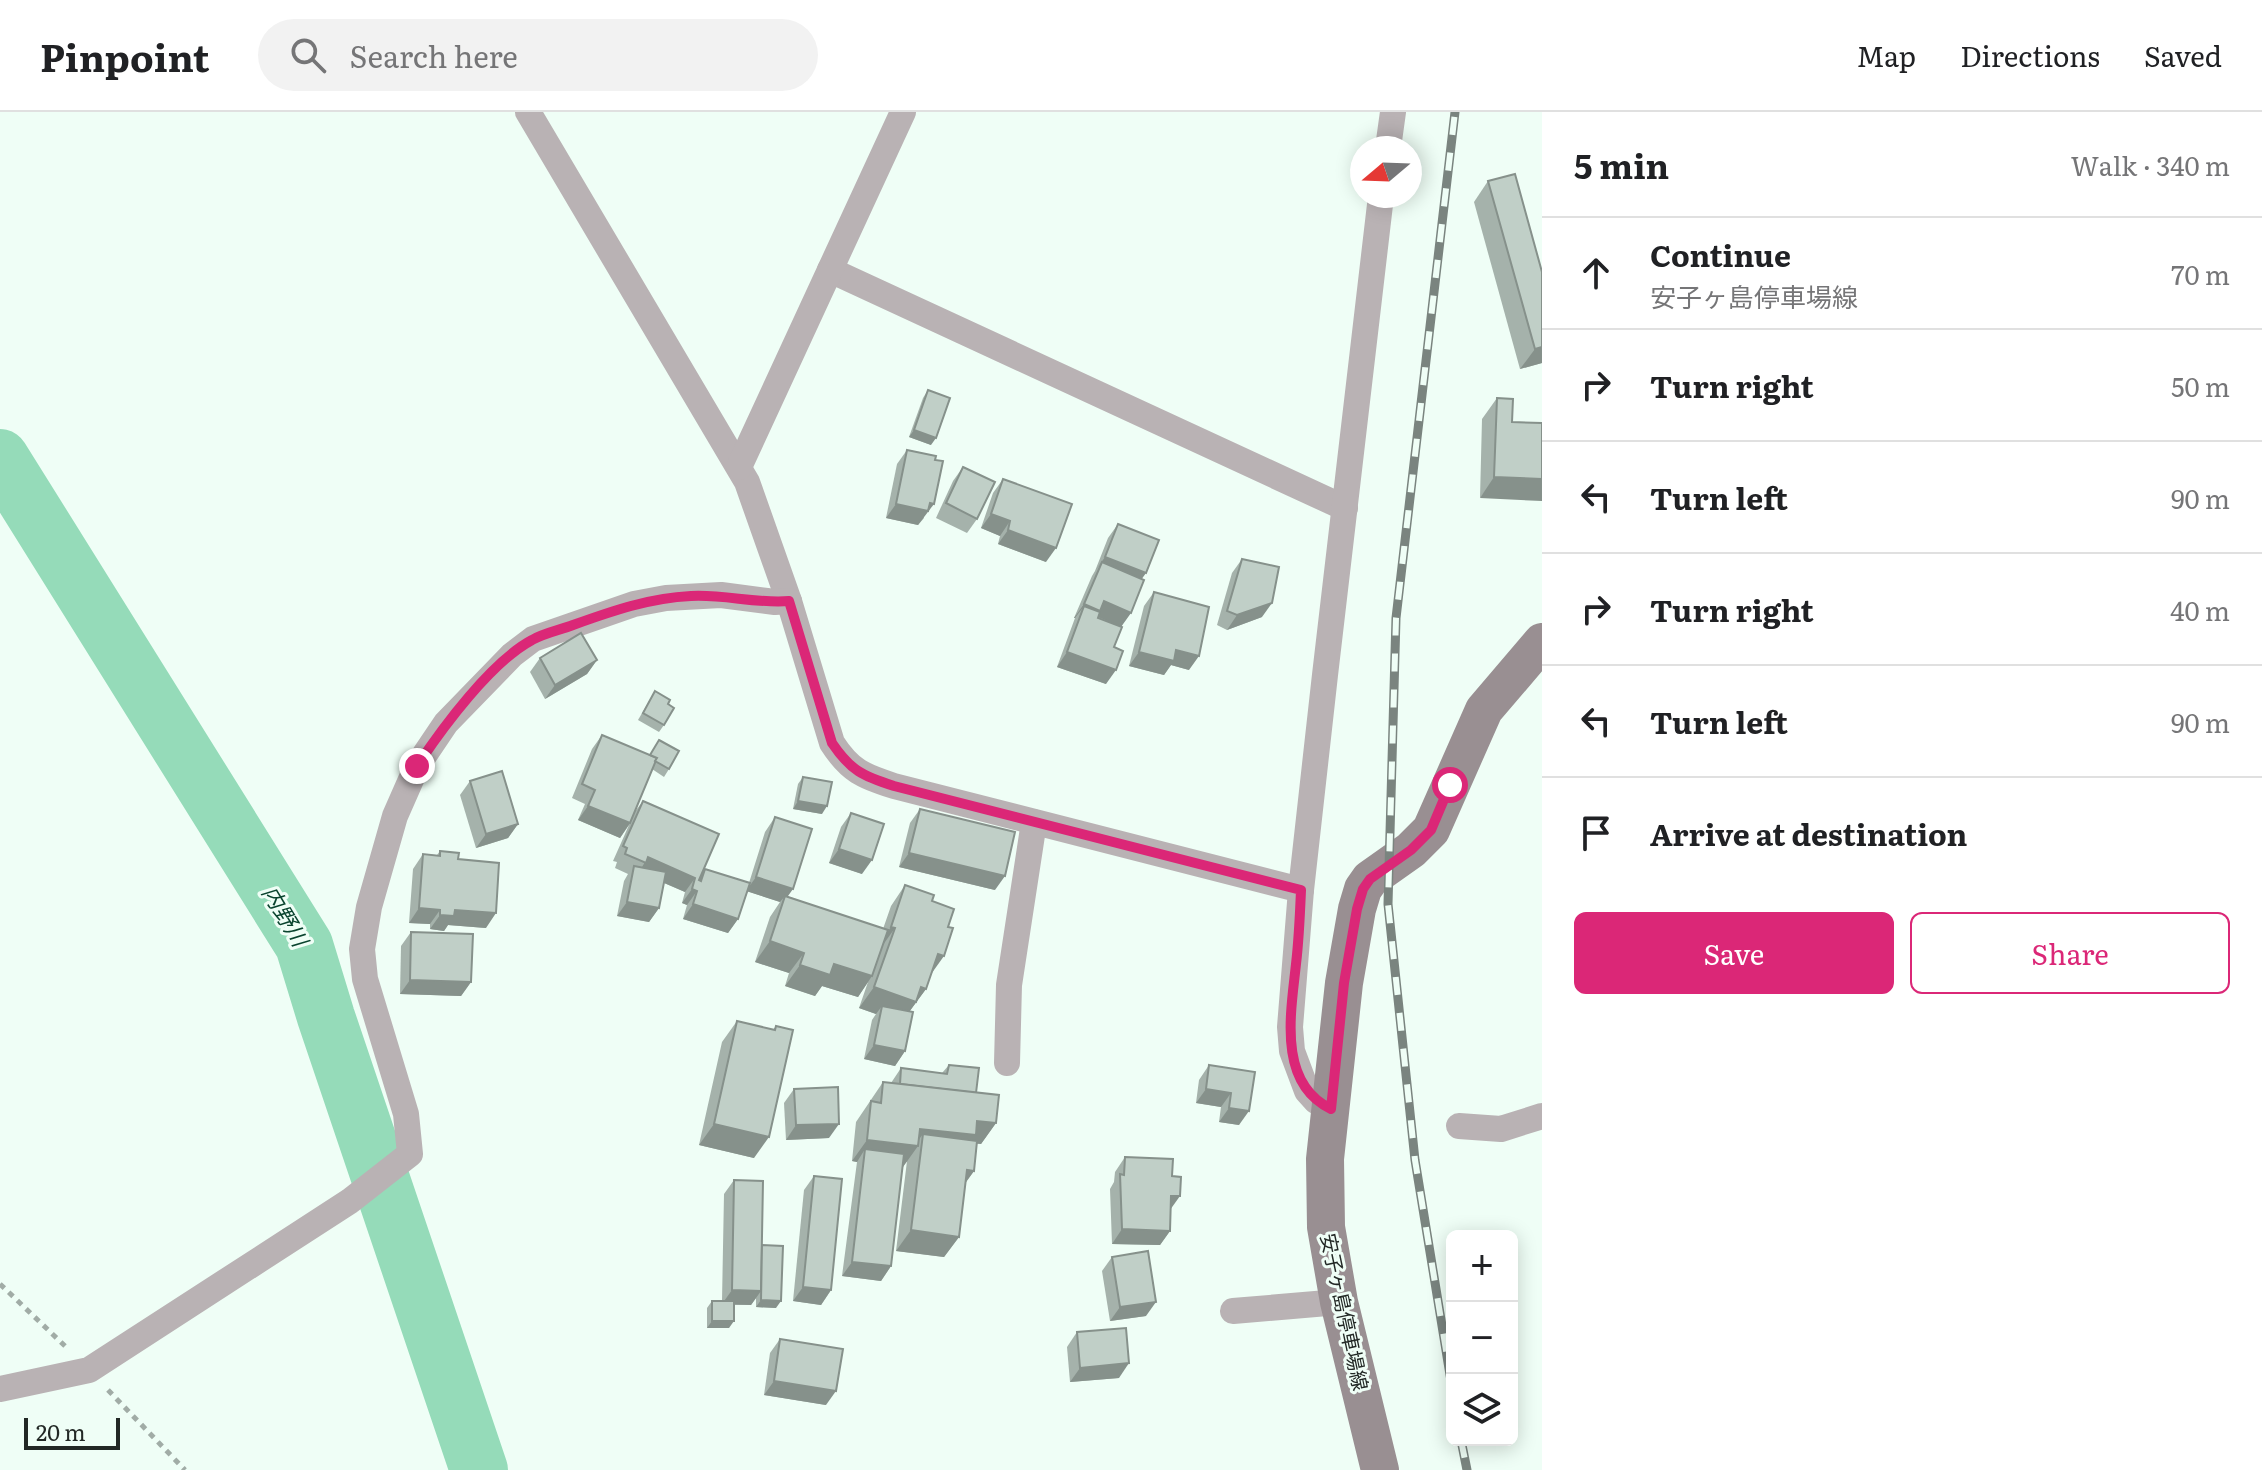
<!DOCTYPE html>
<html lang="en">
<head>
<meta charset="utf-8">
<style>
	:root { --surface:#fff; --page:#f2f2f2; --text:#202124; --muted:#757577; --line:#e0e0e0; --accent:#db2777 }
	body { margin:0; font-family:Literata,"Noto Sans JP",serif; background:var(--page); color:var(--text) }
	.controls { position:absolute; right:24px; bottom:24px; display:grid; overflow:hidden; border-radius:12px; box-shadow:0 4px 20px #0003 }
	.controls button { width:72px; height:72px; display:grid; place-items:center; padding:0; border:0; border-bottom:2px solid var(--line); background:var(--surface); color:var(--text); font:40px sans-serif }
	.compass { position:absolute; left:1350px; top:24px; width:72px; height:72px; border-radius:50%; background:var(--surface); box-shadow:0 4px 20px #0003; rotate:251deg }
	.scale { position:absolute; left:24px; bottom:20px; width:96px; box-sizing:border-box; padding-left:8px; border:4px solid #222825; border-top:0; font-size:22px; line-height:28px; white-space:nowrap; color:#222825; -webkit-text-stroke:6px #effef6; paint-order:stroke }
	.stop { position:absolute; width:24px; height:24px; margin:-18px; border:6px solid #db2777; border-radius:50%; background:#fff }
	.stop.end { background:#db2777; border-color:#fff; box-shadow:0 2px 8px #0008 }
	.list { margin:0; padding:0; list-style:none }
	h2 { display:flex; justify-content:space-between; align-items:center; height:104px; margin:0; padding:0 32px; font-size:34px }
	h2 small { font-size:26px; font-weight:400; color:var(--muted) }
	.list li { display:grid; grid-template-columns:52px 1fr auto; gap:24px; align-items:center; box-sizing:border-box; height:112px; padding:0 32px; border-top:2px solid var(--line) }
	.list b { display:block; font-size:30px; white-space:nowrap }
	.list p { margin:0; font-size:26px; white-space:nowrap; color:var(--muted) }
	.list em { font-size:26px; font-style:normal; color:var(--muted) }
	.actions { display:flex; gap:16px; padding:24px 32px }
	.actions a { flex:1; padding:18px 0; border:2px solid var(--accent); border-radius:12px; text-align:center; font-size:28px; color:var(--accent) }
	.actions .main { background:var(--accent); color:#fff }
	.icon { flex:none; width:44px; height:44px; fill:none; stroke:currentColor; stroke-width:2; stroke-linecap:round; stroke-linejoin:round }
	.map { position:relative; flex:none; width:1542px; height:1358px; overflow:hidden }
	header { display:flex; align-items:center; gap:48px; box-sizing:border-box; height:112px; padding:0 40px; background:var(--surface); border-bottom:2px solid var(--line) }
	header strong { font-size:38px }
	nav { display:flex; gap:44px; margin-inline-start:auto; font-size:28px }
	.search { width:560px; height:72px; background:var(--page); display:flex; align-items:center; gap:20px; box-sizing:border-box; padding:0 28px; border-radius:44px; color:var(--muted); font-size:30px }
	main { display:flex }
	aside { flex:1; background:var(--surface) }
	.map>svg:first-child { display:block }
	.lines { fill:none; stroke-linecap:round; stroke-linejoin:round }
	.river { stroke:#95dbb9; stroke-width:58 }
	.path { stroke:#a1aca6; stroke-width:5; stroke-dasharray:6 6; stroke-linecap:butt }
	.minor { stroke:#b9b2b4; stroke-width:26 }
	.secondary { stroke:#998f92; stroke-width:38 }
	.rail-casing { stroke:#7a847f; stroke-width:9 }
	.rail { stroke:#effef6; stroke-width:6; stroke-dasharray:18; stroke-linecap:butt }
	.wall { fill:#a5b2ab }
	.shaded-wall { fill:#86918b }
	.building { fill:#c0cfc7; stroke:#86918b; stroke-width:2 }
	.route { stroke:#db2777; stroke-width:10 }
	.labels { text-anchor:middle; stroke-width:6; stroke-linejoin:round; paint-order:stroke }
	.street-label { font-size:20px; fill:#222825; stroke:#effef6 }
	.water-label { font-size:22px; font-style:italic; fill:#09442e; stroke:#effef6 }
</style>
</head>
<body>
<header>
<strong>Pinpoint</strong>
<div class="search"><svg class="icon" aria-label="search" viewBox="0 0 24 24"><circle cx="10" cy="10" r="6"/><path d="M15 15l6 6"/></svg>Search here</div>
<nav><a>Map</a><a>Directions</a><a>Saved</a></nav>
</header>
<main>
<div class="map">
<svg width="1542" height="1358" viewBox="0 0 1542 1358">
	<rect width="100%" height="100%" fill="#effef6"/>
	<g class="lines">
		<path class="river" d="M0 346 304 833 326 905 479 1358"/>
		<g class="path">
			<path d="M0 1172 65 1234"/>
			<path d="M108 1278 185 1358"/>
		</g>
		<g class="minor">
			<path d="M528 0 747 370 789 489 832 631C850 659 863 664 894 674L1301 778"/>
			<path d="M1388 36 1393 0"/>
			<path d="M830 158 1345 396"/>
			<path d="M739 355 903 0"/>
			<path d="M1007 951 1009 873 1034 710"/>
			<path d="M1331 997 1316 989 1307 979 1292 939 1290 915 1301 778 1325 563 1381 84"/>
			<path d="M1459 1014 1501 1017 1542 1004"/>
			<path d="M1233 1199 1339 1190"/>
			<path d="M0 1277 89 1258 350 1089 410 1042 406 1002 365 867 362 837 369 795 395 704 417 654 446 611 512 543 533 527 634 492 666 486 721 483 775 490 789 489"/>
		</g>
		<path class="secondary" d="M1380 1358 1339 1190 1326 1115 1325 1047 1344 871 1357 797 1363 777 1370 767 1411 738 1431 718 1484 598 1542 530"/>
		<g class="rail-casing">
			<g id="rail">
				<path d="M1452 1275 1415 1048 1388 792 1396 506 1455 0"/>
				<path d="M1461 1328 1467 1358"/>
			</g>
		</g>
		<use href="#rail" class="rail"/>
	</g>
	<g class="wall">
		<path d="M1488 69 1542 251 1520 257 1474 90Z"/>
		<path d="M928 278 931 333 909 325 923 286Z"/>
		<path d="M1497 286 1512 310 1542 311 1480 386 1482 307Z"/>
		<path d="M907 338 924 406 918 413 886 406 897 352Z"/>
		<path d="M963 355 977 407 967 421 936 406 953 369Z"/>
		<path d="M1003 367 1046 450 998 432 1000 424 981 416 993 381Z"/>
		<path d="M1118 412 1142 467 1121 515 1114 535 1106 572 1057 555 1075 506H1074L1092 464 1095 459 1108 426Z"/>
		<path d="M1242 447 1262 505 1227 518 1217 513 1232 461Z"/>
		<path d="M1154 480 1189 558 1171 553 1164 563 1129 554 1144 494Z"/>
		<path d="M540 546 597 548 587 562 545 587 530 560Z"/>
		<path d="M655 579 668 592 664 613 659 620 638 608Z"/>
		<path d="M602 623 650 643 659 628 669 657 664 665 652 657 633 702 643 689 702 761 705 757 749 771 765 720 775 705 787 784 883 817 891 794 905 773 932 789 931 862 926 877 909 900 905 939 895 954 864 947 872 908 876 902 859 896 868 870 858 885 822 874 815 884 785 874 789 861 755 850 770 805 780 790 747 779 738 807 728 821 683 807 687 793 682 791 685 780 664 771 659 796 649 810 617 804 624 769 628 762 615 756 617 750 613 749 629 713 620 726 578 708 585 692 572 686 592 637Z"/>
		<path d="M803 665 822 702 793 697 798 672Z"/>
		<path d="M470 669 518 712 508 726 476 736 460 683Z"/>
		<path d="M920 697 995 778 899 755 910 711Z"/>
		<path d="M851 701 862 762 829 751 841 715Z"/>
		<path d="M440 739 458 747 486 816 448 813 444 819 430 817V812L409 811 413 757 423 742 437 743Z"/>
		<path d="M411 820 471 870 461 884 400 882 401 834Z"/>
		<path d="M737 909 773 918 776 914 754 1046 699 1033 722 930Z"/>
		<path d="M949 953 976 981 996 1011 981 1032H977L974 1059 965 1071 959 1125 944 1145 896 1139 907 1049 902 1055 891 1154 881 1169 842 1164 857 1050 852 1049 856 1010 883 970 891 971 901 956 942 961Z"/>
		<path d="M1209 953 1255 960 1239 1013 1219 1010 1221 995 1196 991 1199 968Z"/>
		<path d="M794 977 829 1026 786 1028 784 991Z"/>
		<path d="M1125 1045 1170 1098V1119L1160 1133 1112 1132 1110 1077 1114 1070 1115 1060Z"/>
		<path d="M814 1064 831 1178 821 1193 793 1189 804 1078Z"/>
		<path d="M734 1068 762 1134 776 1196 756 1195V1186L751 1193H734L729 1216H707V1196L712 1189H722L724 1082Z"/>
		<path d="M1112 1145 1146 1204 1110 1209 1102 1159Z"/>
		<path d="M1077 1220 1119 1266 1070 1270 1067 1235Z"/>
		<path d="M780 1227 826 1293 764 1283 770 1241Z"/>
	</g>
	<g class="shaded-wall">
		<path d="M1542 235V251L1520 257 1535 237Z"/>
		<path d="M914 318 936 326 931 333 909 325Z"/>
		<path d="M1494 365 1542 367V389L1480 386Z"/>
		<path d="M930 391 934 392 918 413 886 406 896 392Z"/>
		<path d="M991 402 1010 409 1000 424 981 416Z"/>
		<path d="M1008 418 1056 436 1046 450 998 432Z"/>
		<path d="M1105 445 1146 461 1136 475 1102 450 1095 459Z"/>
		<path d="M1104 489 1131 501 1121 515 1096 504 1084 494 1075 506H1074L1084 492Z"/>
		<path d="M1272 491 1262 505 1227 518 1237 503Z"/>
		<path d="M1176 538 1199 544 1189 558 1171 553 1164 563 1129 554 1139 540Z"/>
		<path d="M1067 540 1116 558 1106 572 1057 555Z"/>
		<path d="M597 548 587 562 545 587 555 573Z"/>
		<path d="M798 689 827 694 822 702 793 697Z"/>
		<path d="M588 694 630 711 620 726 578 708Z"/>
		<path d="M518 712 508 726 476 736 486 722Z"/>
		<path d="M839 737 872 748 862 762 829 751Z"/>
		<path d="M909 741 1005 764 995 778 899 755Z"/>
		<path d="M648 745 695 766 685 780 639 760Z"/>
		<path d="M756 765 793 777 783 791 785 784 780 790 746 779Z"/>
		<path d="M692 777 697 779 687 793 682 791Z"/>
		<path d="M627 790 659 796 649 810 617 804Z"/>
		<path d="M693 792 738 807 728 821 683 807Z"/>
		<path d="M419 796 440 798 430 812 409 811Z"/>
		<path d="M455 798 496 801 486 816 448 813 444 819 430 817 440 803Z"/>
		<path d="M891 815 895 816 880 837 876 836Z"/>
		<path d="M770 829 804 841 789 861 755 850Z"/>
		<path d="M938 842 944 844 929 865Z"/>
		<path d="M834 852 872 864 858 885 822 874 815 884 785 874 800 853Z"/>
		<path d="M410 868 471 870 461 884 400 882Z"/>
		<path d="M874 875H921L926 877 901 911 882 894 876 902 859 896Z"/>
		<path d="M874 933 905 939 895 954 864 947Z"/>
		<path d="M1206 977 1231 981 1221 995 1196 991Z"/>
		<path d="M1229 996 1249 999 1239 1013 1219 1010Z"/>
		<path d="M977 1009 996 1011 981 1032 923 1022 914 1034H918L903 1055 864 1051 865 1037 857 1050 852 1049 867 1028 920 1017Z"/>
		<path d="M714 1012 769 1025 754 1046 699 1033Z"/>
		<path d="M839 1012 829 1026 786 1028 796 1013Z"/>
		<path d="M967 1058 974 1059 959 1080Z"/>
		<path d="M1171 1084H1180L1170 1098Z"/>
		<path d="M1122 1117 1170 1119 1160 1133 1112 1132Z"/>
		<path d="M911 1118 959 1125 944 1145 896 1139Z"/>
		<path d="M852 1150 891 1154 881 1169 842 1164Z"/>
		<path d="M803 1175 831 1178 821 1193 793 1189Z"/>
		<path d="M732 1178 761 1179 751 1193 722 1192Z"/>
		<path d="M761 1188 781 1189 776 1196 756 1195Z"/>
		<path d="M1156 1190 1146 1204 1110 1209 1120 1195Z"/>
		<path d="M712 1209H734L729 1216H707Z"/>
		<path d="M1129 1251 1119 1266 1070 1270 1080 1256Z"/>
		<path d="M774 1269 836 1279 826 1293 764 1283Z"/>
	</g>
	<g class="building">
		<path d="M1515 62 1542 160V235L1535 237 1488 69Z"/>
		<path d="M928 278 950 286 936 326 914 318Z"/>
		<path d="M1497 286 1513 287 1512 310 1542 311V367L1494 365Z"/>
		<path d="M907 338 936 344 935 348 943 349 934 392 930 391 928 399 896 392Z"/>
		<path d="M963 355 995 370 977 407 946 391Z"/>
		<path d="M1003 367 1072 392 1056 436 1008 418 1010 409 991 402Z"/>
		<path d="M1118 412 1159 428 1146 461 1105 445Z"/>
		<path d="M1242 447 1279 455 1272 491 1237 503 1227 499Z"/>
		<path d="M1102 450 1144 468 1131 501 1104 489 1100 499 1084 492Z"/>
		<path d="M1154 480 1209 495 1199 544 1176 538 1174 549 1139 540Z"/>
		<path d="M1084 494 1100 500 1098 506 1122 515 1114 535 1123 539 1116 558 1067 540Z"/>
		<path d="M581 521 597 548 555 573 540 546Z"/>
		<path d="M655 579 670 588 668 592 674 596 664 613 643 601Z"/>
		<path d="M602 623 657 646 630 711 588 694 595 678 582 672Z"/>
		<path d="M659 628 679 639 669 657 655 649 657 646 650 643Z"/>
		<path d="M502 659 518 712 486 722 470 669Z"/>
		<path d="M803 665 832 670 827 694 798 689Z"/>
		<path d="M643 689 719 722 699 768 701 769 705 757 750 771 738 807 693 792 697 779 692 777 695 766 648 745 646 751 625 742 627 736 623 734Z"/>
		<path d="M920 697 1015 720 1005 764 909 741Z"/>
		<path d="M851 701 884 712 872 748 839 737Z"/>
		<path d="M775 705 812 717 793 777 756 765Z"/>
		<path d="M440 739 459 741 458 747 499 751 496 801 455 798 454 804 440 803V798L419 796 423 742 440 744Z"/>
		<path d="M634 754 666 760 659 796 627 790Z"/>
		<path d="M905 773 934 783 932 789 954 797 948 815 953 816 944 844 938 842 926 877 921 875 916 890 874 875 895 816 891 815Z"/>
		<path d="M785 784 888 818 872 864 834 852 830 863 800 853 804 841 770 829Z"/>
		<path d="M411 820 473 822 471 870 410 868Z"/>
		<path d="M882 894 913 900 905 939 874 933Z"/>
		<path d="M737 909 775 918 776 914 793 918 769 1025 714 1012Z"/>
		<path d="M949 953 979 956 976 981 900 972 901 956 947 962Z"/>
		<path d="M1209 953 1255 960 1249 999 1229 996 1231 981 1206 977Z"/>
		<path d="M883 970 999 983 996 1011 977 1009 976 1023 920 1017 918 1034 867 1028 871 989 881 991Z"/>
		<path d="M838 975 839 1012 796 1013 794 977Z"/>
		<path d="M923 1022 977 1029 974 1059 967 1058 959 1125 911 1118Z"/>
		<path d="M865 1037 904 1042 891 1154 852 1150Z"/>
		<path d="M1125 1045 1173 1047 1172 1064 1181 1065 1180 1084H1171L1170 1119 1122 1117 1120 1062 1124 1063Z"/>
		<path d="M814 1064 842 1067 831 1178 803 1175Z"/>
		<path d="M734 1068 763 1069 761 1179 732 1178Z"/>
		<path d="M762 1133 783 1134 781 1189 761 1188Z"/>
		<path d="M1148 1139 1156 1190 1120 1195 1112 1145Z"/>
		<rect x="712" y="1189" width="22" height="20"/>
		<path d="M1126 1216 1129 1251 1080 1256 1077 1220Z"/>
		<path d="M780 1227 843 1237 836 1279 774 1269Z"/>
	</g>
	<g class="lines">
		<path class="route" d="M417 654C443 615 491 550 532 528 544 521 560 518 573 513 612 499 649 486 691 484 724 482 757 492 789 489L832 631C851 659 863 664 894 674L1301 778C1300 802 1299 827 1296 852 1291 900 1277 971 1331 997L1344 871 1357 797 1363 777 1370 767 1411 738 1431 718 1450 673"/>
	</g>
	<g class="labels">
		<g class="street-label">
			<text transform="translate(1344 1200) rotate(78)" y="7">安子ヶ島停車場線</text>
		</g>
		<g class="water-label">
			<text transform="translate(285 804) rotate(59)" y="8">内野川</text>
		</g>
	</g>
</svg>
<div class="controls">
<button>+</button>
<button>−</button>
<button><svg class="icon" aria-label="layers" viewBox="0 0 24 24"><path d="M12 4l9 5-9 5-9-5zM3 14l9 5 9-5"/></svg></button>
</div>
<svg class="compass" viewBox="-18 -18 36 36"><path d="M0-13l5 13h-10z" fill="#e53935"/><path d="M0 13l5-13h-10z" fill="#757577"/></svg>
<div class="scale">20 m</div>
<div class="stop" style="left:1450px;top:673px"></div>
<div class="stop end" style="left:417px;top:654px"></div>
</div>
<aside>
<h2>5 min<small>Walk · 340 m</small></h2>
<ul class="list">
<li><svg class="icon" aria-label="ahead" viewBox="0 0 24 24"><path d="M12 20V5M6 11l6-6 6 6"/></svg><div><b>Continue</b><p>安子ヶ島停車場線</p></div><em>70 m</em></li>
<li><svg class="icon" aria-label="right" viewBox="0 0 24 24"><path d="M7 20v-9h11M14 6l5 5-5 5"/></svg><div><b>Turn right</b></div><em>50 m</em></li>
<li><svg class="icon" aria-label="left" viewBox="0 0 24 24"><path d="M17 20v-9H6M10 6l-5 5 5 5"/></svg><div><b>Turn left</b></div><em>90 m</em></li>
<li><svg class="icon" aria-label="right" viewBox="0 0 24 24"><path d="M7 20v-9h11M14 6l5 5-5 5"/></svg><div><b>Turn right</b></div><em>40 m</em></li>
<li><svg class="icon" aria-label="left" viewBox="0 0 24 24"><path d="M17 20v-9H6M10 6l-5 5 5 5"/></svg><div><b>Turn left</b></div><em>90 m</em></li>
<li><svg class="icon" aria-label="arrive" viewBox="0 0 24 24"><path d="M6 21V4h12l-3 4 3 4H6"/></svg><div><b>Arrive at destination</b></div></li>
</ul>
<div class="actions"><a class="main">Save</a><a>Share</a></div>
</aside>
</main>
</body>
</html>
